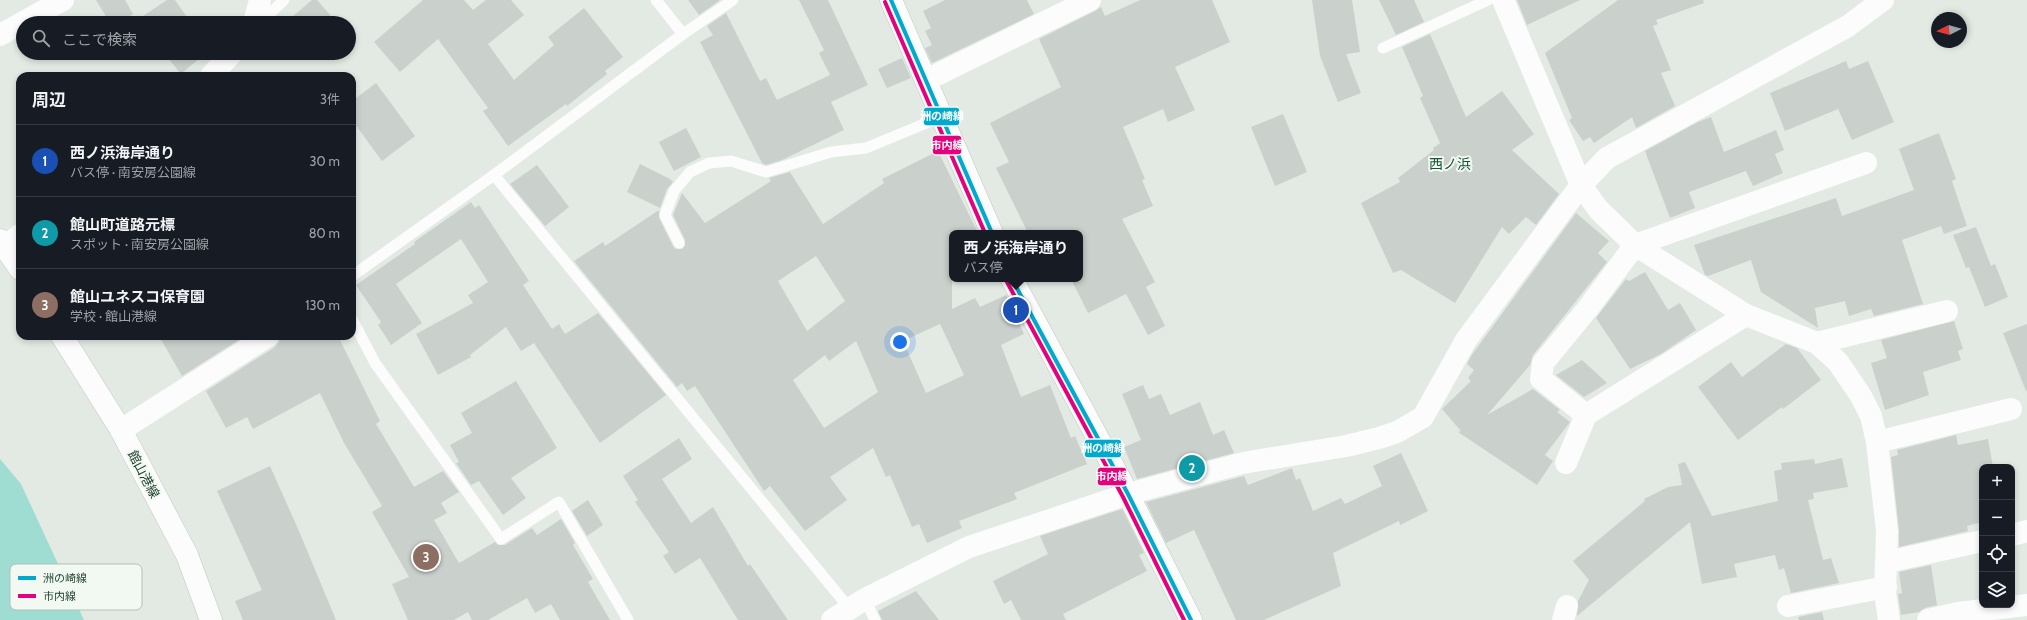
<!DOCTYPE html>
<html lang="ja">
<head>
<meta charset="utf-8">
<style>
	:root { --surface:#171b24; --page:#242831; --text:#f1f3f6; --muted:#9ea1a6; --line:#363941; --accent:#1a73e8 }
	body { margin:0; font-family:Cabin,"Noto Sans JP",sans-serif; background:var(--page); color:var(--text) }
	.controls { position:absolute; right:12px; bottom:12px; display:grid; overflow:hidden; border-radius:8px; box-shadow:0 2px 6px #0003 }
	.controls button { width:36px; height:36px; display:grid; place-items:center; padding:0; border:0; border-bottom:1px solid var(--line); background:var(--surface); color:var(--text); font:20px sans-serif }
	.compass { position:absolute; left:1931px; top:12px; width:36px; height:36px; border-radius:50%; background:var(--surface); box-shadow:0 2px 6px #0003; rotate:264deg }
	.you { position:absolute; left:900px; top:342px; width:14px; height:14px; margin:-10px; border:3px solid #fff; border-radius:50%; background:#1a73e8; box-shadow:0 0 0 6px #1a73e833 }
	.badge { display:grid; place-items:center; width:26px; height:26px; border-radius:50%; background:var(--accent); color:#fff; font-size:13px; font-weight:700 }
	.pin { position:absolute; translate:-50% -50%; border:2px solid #fff; box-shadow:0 1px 4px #0006 }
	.popup { position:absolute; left:949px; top:230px; width:134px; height:52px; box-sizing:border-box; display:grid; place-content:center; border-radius:8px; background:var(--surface); filter:drop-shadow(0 1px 3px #0005); font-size:13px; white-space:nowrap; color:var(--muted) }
	.popup b { font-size:15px; color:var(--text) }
	.popup::after { content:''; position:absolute; left:50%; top:100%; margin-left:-8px; border:8px solid transparent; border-top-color:var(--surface) }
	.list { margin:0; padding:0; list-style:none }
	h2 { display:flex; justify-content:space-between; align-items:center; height:52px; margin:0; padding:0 16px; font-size:17px }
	h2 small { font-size:13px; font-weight:400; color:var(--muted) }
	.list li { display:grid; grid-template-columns:26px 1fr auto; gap:12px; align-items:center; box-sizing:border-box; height:72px; padding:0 16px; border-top:1px solid var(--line) }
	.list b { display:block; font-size:15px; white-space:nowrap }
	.list p { margin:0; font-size:13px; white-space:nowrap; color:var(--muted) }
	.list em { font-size:13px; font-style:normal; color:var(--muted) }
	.icon { flex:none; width:22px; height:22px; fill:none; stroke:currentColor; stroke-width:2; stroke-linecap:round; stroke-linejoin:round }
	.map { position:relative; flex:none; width:2027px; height:620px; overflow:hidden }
	.search { position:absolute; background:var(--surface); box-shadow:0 2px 6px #0003; left:16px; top:16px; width:340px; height:44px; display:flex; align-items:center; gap:10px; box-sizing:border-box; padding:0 14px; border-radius:22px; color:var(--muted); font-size:15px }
	.panel { position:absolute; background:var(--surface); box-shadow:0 2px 6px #0003; left:16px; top:72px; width:340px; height:268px; border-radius:12px }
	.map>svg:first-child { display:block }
	.water { fill:#9fddd2 }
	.building { fill:#cad1cc; fill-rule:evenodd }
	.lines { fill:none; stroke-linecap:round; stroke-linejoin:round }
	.secondary-casing { stroke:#bfc9c2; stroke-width:23 }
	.lane { stroke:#fbfcfb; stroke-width:11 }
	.street { stroke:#fbfcfb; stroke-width:22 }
	.secondary { stroke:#fbfcfb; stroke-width:22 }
	.bus-1-casing { stroke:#f1f9f2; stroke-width:7 }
	.bus-2-casing { stroke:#f1f9f2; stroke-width:7 }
	.bus-1 { stroke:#00a9ce; stroke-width:4 }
	.bus-2 { stroke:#e5007d; stroke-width:4 }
	.labels { text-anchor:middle; stroke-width:4; stroke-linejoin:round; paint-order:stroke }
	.street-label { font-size:13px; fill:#1f3f2c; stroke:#f1f9f2 }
	.neighbourhood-label { font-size:14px; fill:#195333; stroke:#f1f9f2 }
	.key { fill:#f1f9f2; stroke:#b2c1b7; stroke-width:1 }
	.key-label { font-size:11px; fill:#1f3f2c }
	.line-badge { stroke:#f1f9f2; stroke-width:1.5 }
	.badge-label { font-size:11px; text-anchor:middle; font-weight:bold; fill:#fff }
</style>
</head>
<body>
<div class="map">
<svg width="2027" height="620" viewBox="0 0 2027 620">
	<rect width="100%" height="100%" fill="#e3eae4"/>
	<path class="water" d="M0 459 21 484 84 620H0Z"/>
	<g class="building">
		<path d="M96 0H125L133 14 119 23H110Z"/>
		<path d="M167 0H175L191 23H140L137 20Z"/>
		<path d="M312 0H317L331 16 323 23H285Z"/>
		<path d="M423 0H464L473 10 486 0H511L524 15 488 44 514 80 554 45 548 37 584 8 623 57 605 71 607 74 567 106 566 104 508 146 483 111 488 108 438 39 400 72 374 42Z"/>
		<path d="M688 0H719V1L699 15Z"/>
		<path d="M799 0H828L868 85 831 102 844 130 782 160 766 165 762 163 700 42 713 35 707 26 726 13 760 81 766 78 777 100 830 75 819 53 824 50Z"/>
		<path d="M945 0H1027L1034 14 932 63 925 48 932 45 925 31 931 28 923 11Z"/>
		<path d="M1140 0H1212L1230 42 1175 67 1195 110 1168 122 1163 109 1123 127 1145 179 1142 180 1153 206 1122 219 1155 282 1146 287 1165 326 1148 335 1126 294 1088 313 1071 279H1080V233H1028L996 168 1009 162 990 123 1061 87 1039 39 1095 11 1101 7 1105 16Z"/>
		<path d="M1312 0H1352L1360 52 1346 54 1361 93 1338 102 1320 56Z"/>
		<path d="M1379 0H1414L1424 22 1396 35Z"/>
		<path d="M1517 0H1580L1527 25Z"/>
		<path d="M1618 0H1703L1704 3 1656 20 1658 24 1653 26 1671 70 1661 73 1675 106 1636 128 1632 117 1594 143 1590 137 1583 141 1569 120 1572 118 1545 53Z"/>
		<path d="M1430 34 1466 117 1502 91 1534 134 1512 150 1559 194 1536 225 1526 217 1509 234 1502 227 1455 303 1401 270 1393 273 1361 203 1400 182 1398 178 1434 150 1433 148 1440 143 1420 98 1423 96 1402 47Z"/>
		<path d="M164 53H206L181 74Z"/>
		<path d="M902 58 911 78 887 88 878 69Z"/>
		<path d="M1846 61 1849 69 1868 61 1894 122 1852 140 1838 109 1785 131 1770 93Z"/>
		<path d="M376 83 415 136 382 161 352 120V101Z"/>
		<path d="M1283 114 1307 172 1275 186 1251 127Z"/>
		<path d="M1711 117 1724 152 1776 130 1784 150 1775 154 1783 173 1753 186 1746 171 1689 192 1695 208 1670 218 1645 151 1698 122Z"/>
		<path d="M686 128 701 157 674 171 659 142Z"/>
		<path d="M1939 133 1956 179 1952 181 1967 226 1944 234 1941 226 1902 240 1923 304 1874 316 1871 309 1849 316 1845 301 1815 308 1818 328 1761 292 1751 260 1708 276 1705 275 1694 245 1836 198 1842 216 1914 190 1899 149Z"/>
		<path d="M938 151 978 233H952V309L975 298 980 307 1006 295 1024 334 1001 345 1021 397 1050 385 1071 438 1075 436 1087 464 1014 493 1017 499 959 521 962 528 927 543 919 524 912 527 890 475 886 477 873 448 830 477 847 500 805 531 770 486 764 491 695 386 687 391 682 383 677 387 574 261 603 242 605 246 659 210V218L673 246 676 249H682L685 246V240L673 215 682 193 705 223 771 181 769 178 790 172 823 224 884 183 882 179ZM816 256 845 301 807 331 778 281ZM940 324 964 375 926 393 903 341ZM856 341 878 392 824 428 793 380 825 355 829 361Z"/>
		<path d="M640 164 670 179 673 182 667 189 660 208 627 192Z"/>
		<path d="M537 165 569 207 545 226 510 184Z"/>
		<path d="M471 202 475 208 479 205 529 281 523 285 552 329 559 324 565 334 598 313 666 395 600 443 534 343 521 351 506 327 470 355 471 357 438 375 416 334 473 303 468 295 488 282 461 239 396 284 422 323 391 345 378 325 381 322 356 285 415 244 414 242Z"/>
		<path d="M1576 213 1609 241 1598 253 1607 262 1533 355 1530 365 1487 415 1533 389 1560 410 1557 412 1570 422 1545 455 1553 461 1537 485 1458 432 1461 431 1442 409 1471 381 1468 378 1474 370 1467 364 1471 356Z"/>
		<path d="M1976 227 1991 266 1995 264 2008 297 1985 307 1969 267 1966 268 1953 235Z"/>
		<path d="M1645 272 1668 310 1680 303 1696 330 1661 354 1630 369 1596 318 1626 279 1629 281Z"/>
		<path d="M1954 321 1963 349 1958 351 1961 360 1923 372 1929 395 1885 410 1871 363 1887 358 1881 340Z"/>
		<path d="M2027 324V390L2026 391 2003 333Z"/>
		<path d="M159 336H245L182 376Z"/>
		<path d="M280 336H338L380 421 376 424 414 487 443 471 459 492 441 503 447 513 434 520 459 563 495 542 498 545H505L532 528 537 535 561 519 575 543 573 545 593 579 588 582 610 620H560L551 604 535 613 527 598 488 620H472L468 612 454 620H408L392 584 409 577 372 512 382 506 344 443 320 393 253 429 247 417 226 428 206 391 275 347 279 342Z"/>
		<path d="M1786 344 1797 348 1821 380 1783 409 1782 407 1738 440 1698 387 1731 362 1742 377Z"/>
		<path d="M1582 360 1607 383 1584 397 1556 375Z"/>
		<path d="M516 381 557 448 511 478 526 498 503 515 479 481 471 485 456 463 459 462 450 445 472 433 461 413Z"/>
		<path d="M1143 385 1149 399 1161 394 1170 415 1200 402 1213 435 1224 430 1234 453 1137 479 1124 447 1141 440 1122 394Z"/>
		<path d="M1956 435 1958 445 1988 439 1993 467H1982V522L1967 526 1968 531 1899 547V530L1891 457 1898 455 1897 450Z"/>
		<path d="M679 438 692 459 662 479 691 523 713 507 748 566 750 564 788 620H738L700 558 675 574 663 556 669 552 635 502 638 500 623 476Z"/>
		<path d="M1401 453 1428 511 1400 525 1399 521 1333 553 1341 586 1264 620H1236L1194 530 1166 543 1146 502 1244 476 1248 485 1292 468 1296 480 1300 478 1313 511 1341 498 1345 504 1382 486 1373 466Z"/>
		<path d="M1842 458 1848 487 1813 493 1814 499 1808 500 1823 560 1831 558 1839 583 1791 593 1784 568 1779 570 1775 555 1734 564 1737 577 1702 584 1690 522 1577 616 1578 601 1589 580 1573 561 1645 501 1644 499 1668 487 1682 485 1678 464 1685 462 1712 516 1778 501 1774 471 1782 469 1781 463 1814 459 1815 464Z"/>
		<path d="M270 466 299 531 336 620H243L235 601 262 590 217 491Z"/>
		<path d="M588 500 603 525 587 536 572 511Z"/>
		<path d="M1122 509 1144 553 1139 555 1147 571 1063 614 1066 620H1021L1011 600 1004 604 993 581 1048 554 1040 536Z"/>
		<path d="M1931 565 1937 605 1925 608 1919 612 1901 615 1898 594 1902 593 1899 572Z"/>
		<path d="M916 591 939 620H882L878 611Z"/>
		<path d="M1822 612 1824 620H1799L1798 617Z"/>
	</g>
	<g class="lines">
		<g class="secondary-casing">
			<g id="secondary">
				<path d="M891 0 992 233"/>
				<path d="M0 240 20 269"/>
				<path d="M1012 279 1128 494 1191 620"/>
				<path d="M62 336 121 430 187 555 211 620"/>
			</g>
		</g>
		<g class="lane">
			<path d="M656 0 683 34"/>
			<path d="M260 23 284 0"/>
			<path d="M1383 48 1488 0"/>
			<path d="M494 175 850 609"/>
			<path d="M679 243 665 215 674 191 690 172 709 163 731 161 766 172 831 152 866 148 941 117"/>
			<path d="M352 276 494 175 683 34 733 0"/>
			<path d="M352 319 375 363 501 539 559 502 628 620"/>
			<path d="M865 599 875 620"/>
		</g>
		<g class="street">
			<path d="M1503 0 1581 185 1598 209 1635 245 1746 315 1817 343 1838 362 1861 396 1871 416 1877 442 1887 531 1885 593 1889 620"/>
			<path d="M254 23 260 0"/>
			<path d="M0 35 63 0"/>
			<path d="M211 76 232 53"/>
			<path d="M926 80 1090 0"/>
			<path d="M6 246 20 235"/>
			<path d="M1817 343 1947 311"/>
			<path d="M1586 415 1541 379 1543 363 1589 307 1635 245 1866 163"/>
			<path d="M121 430 268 336"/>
			<path d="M1877 442 2011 409"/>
			<path d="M1566 463 1586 415 1746 315"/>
			<path d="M2012 535 2027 531"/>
			<path d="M1887 562 1982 541"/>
			<path d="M1788 606 1886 587"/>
			<path d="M832 620 865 599 969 547 1128 494 1243 463 1346 446 1379 438 1397 432 1423 417 1466 340 1581 185 1607 158 1848 26 1883 0"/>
			<path d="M1563 620 1567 606"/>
			<path d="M1928 620 1958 613 2027 605"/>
		</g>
		<use href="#secondary" class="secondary"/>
		<g class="bus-1-casing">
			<g id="bus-1">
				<path d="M891 0 992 233"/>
				<path d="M1012 279 1128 494 1191 620"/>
			</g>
		</g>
		<g class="bus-2-casing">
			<g id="bus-2">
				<path d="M885 2 985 233"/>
				<path d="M1007 282 1123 497 1184 620"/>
			</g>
		</g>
		<use href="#bus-1" class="bus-1"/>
		<use href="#bus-2" class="bus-2"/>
	</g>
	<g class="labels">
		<g class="street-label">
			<text transform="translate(144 474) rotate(62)" y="5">館山港線</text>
		</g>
		<g class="neighbourhood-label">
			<text x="1450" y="169">西ノ浜</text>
		</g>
	</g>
	<rect x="10" y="564" width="132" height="46" rx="6" class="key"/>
	<rect x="18" y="576" width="18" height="4" fill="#00a9ce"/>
	<rect x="18" y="594" width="18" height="4" fill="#e5007d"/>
	<g class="key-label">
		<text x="43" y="582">洲の崎線</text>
		<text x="43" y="600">市内線</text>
	</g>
	<g class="line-badge">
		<rect x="923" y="107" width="37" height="19" rx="4" fill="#00a9ce"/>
		<rect x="932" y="135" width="30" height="20" rx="4" fill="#e5007d"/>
		<rect x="1084" y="439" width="38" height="19" rx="4" fill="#00a9ce"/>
		<rect x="1097" y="467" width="30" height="19" rx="4" fill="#e5007d"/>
	</g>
	<g class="badge-label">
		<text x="942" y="120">洲の崎線</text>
		<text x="947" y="149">市内線</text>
		<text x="1103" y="452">洲の崎線</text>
		<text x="1112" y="480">市内線</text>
	</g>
</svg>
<div class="controls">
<button>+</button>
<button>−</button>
<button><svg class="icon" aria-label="locate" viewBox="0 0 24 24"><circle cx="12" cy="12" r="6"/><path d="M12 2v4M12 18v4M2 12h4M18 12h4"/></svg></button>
<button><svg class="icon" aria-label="layers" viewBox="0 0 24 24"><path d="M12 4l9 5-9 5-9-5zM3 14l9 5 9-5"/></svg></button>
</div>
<svg class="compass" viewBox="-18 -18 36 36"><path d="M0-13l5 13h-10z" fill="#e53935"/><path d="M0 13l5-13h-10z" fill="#9ea1a6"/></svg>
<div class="you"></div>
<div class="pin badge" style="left:1016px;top:310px;background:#1a4fb4">1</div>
<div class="popup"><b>西ノ浜海岸通り</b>バス停</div>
<div class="pin badge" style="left:1192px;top:468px;background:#0f9aa8">2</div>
<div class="pin badge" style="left:426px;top:557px;background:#8d6e63">3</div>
<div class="search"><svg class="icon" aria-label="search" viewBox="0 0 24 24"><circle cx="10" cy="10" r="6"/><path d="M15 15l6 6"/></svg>ここで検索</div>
<section class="panel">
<h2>周辺<small>3件</small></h2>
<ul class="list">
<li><span class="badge" style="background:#1a4fb4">1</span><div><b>西ノ浜海岸通り</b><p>バス停 · 南安房公園線</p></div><em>30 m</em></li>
<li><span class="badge" style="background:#0f9aa8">2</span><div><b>館山町道路元標</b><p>スポット · 南安房公園線</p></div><em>80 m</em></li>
<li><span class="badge" style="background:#8d6e63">3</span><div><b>館山ユネスコ保育園</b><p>学校 · 館山港線</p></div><em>130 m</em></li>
</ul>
</section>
</div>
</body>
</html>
